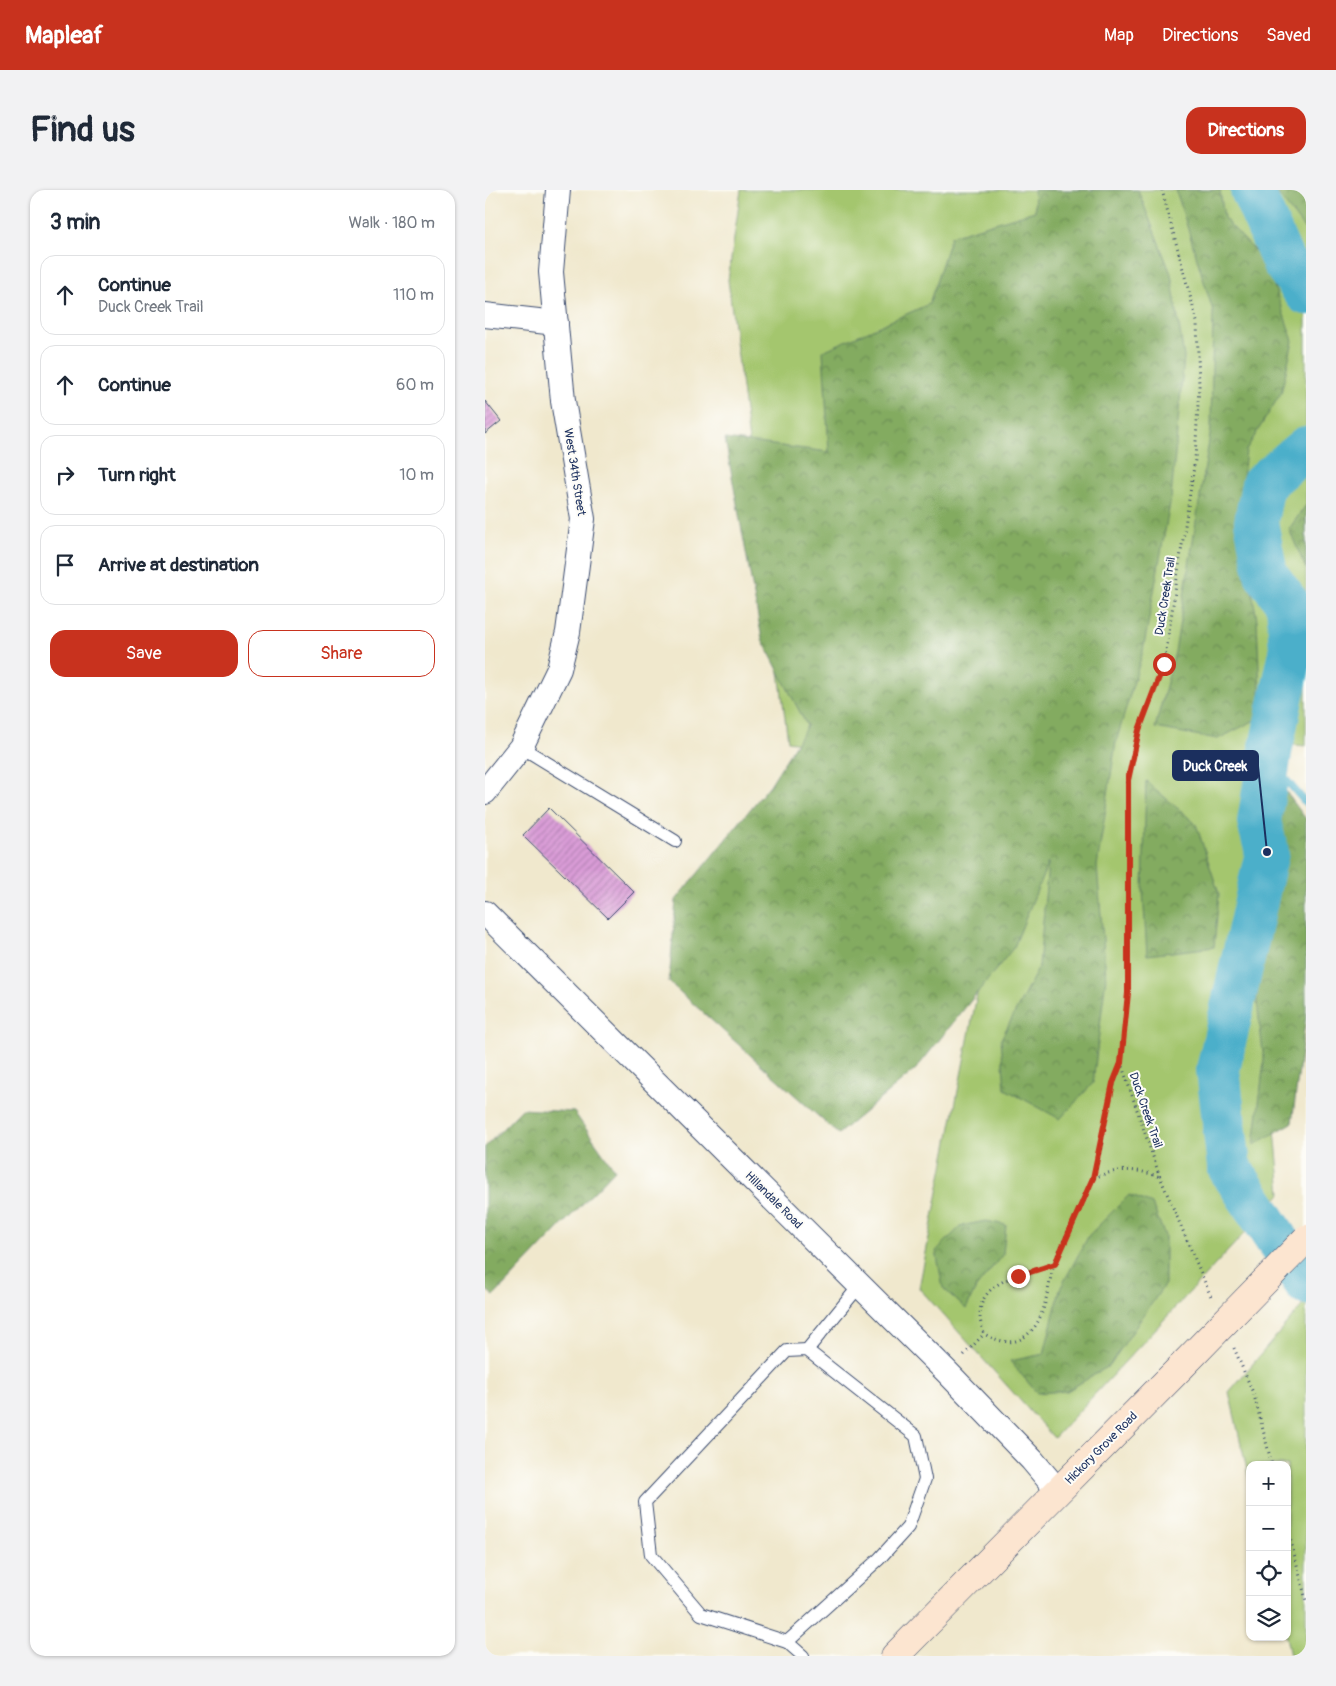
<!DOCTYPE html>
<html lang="en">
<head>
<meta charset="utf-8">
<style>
	:root { --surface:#fff; --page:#f2f2f3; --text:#1f2937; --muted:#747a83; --line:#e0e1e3; --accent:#c8321e }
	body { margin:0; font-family:Pangolin,sans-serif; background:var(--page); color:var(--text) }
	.controls { position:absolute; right:15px; bottom:15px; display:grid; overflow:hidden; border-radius:10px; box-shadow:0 1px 4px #0004 }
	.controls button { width:45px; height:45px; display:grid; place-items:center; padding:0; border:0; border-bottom:1px solid var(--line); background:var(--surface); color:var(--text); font:25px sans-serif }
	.stop { position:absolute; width:15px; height:15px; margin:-11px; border:4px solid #c8321e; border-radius:50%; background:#fff }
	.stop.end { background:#c8321e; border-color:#fff; box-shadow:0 1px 5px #0008 }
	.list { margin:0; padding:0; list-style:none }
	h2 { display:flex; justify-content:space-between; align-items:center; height:65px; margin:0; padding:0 20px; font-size:21px }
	h2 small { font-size:16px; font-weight:400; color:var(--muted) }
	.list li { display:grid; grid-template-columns:32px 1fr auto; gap:15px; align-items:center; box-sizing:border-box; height:80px; margin:0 10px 10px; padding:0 10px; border:1px solid var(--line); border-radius:15px }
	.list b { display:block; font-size:19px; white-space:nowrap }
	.list p { margin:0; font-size:16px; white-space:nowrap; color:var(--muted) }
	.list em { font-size:16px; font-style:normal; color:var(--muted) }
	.actions { display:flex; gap:10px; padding:15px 20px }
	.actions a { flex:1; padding:11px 0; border:1px solid var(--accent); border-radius:15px; text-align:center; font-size:18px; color:var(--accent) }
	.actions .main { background:var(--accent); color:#fff }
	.icon { flex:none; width:28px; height:28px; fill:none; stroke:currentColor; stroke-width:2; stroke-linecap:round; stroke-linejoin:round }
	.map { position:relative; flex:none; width:821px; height:1466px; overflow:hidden; border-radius:15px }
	header { display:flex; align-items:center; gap:30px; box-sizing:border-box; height:70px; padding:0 25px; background:var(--accent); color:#fff }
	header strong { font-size:24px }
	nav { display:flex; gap:28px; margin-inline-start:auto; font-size:18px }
	.intro { display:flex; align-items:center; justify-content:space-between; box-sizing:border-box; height:120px; padding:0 30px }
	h1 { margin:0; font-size:35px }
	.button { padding:12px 22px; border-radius:15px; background:var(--accent); color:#fff; font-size:18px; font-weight:700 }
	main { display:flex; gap:30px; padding:0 30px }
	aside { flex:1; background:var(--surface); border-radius:15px; box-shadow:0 1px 4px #0004 }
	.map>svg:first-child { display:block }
	.green { fill:#a4c66e; stroke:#607a66 }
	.forest { fill:url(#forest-crowns); stroke:#4f6d60 }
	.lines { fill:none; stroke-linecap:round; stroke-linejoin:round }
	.stream { stroke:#4bafca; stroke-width:8 }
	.river { stroke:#4bafca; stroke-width:44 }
	.building { fill:url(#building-hatch) }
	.lane-casing { stroke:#3b4b6f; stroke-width:14 }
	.street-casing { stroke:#3b4b6f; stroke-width:26 }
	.secondary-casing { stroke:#3b4b6f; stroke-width:29 }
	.path { stroke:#3b4b6f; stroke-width:3; stroke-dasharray:1 4; stroke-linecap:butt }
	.lane { stroke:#fff; stroke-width:12 }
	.street { stroke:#fff; stroke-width:24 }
	.secondary { stroke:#fce5d0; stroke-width:28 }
	.secondary-bridge-casing { stroke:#3b4b6f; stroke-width:29; stroke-linecap:butt }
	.secondary-bridge { stroke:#fce5d0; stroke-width:28 }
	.route { stroke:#c8321e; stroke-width:6 }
	.labels { text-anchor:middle; stroke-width:4; stroke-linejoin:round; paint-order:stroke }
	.street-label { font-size:12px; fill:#1b2f5e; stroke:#fdfcf7 }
	.leader { fill:none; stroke:#1b2f5e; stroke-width:2 }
	.callout-dot { fill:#1b2f5e; stroke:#fdfcf7; stroke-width:2 }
	.callout { fill:#1b2f5e; stroke:#1b2f5e; stroke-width:2 }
	.callout-label { font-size:14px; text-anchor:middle; font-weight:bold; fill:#fff }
</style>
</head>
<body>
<header>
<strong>Mapleaf</strong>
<nav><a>Map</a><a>Directions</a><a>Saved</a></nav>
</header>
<div class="intro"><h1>Find us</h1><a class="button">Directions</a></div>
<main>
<aside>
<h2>3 min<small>Walk · 180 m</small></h2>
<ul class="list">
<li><svg class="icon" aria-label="ahead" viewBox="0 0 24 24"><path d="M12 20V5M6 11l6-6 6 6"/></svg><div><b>Continue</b><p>Duck Creek Trail</p></div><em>110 m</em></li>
<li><svg class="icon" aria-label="ahead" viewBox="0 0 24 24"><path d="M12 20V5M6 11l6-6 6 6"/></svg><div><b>Continue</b></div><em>60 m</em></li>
<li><svg class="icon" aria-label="right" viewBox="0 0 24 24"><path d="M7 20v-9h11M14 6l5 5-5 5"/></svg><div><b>Turn right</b></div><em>10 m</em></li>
<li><svg class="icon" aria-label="arrive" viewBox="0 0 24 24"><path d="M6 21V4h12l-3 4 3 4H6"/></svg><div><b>Arrive at destination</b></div></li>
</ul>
<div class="actions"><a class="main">Save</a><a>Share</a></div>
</aside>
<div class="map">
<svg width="821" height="1466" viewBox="0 0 821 1466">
	<defs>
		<pattern id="forest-crowns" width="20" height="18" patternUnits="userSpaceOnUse" patternTransform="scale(1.25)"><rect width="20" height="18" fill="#83ab61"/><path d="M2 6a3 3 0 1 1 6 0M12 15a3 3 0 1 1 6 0" fill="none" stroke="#6a8c53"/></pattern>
		<pattern id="building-hatch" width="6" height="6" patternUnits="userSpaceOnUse" patternTransform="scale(1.25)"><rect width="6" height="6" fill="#da9cd7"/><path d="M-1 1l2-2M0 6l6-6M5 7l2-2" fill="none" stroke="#b080b2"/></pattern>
	</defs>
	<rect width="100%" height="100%" fill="#fdfcf7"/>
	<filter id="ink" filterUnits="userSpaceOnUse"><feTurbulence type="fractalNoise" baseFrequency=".02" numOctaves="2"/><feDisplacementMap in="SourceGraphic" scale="10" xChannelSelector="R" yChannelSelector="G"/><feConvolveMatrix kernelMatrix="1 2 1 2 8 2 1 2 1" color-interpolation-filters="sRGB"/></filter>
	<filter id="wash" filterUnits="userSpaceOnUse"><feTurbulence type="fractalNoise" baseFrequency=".0096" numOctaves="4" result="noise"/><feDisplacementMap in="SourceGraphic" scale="20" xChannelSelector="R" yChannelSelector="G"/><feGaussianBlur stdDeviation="1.12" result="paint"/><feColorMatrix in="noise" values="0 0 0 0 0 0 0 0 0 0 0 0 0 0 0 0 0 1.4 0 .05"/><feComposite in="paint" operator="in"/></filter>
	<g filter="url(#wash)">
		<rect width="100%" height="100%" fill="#f0e8cd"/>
		<g class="green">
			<path d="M256 0H821V556L766 551 759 607 796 1004 569 1248 434 1098 534 592 303 551 243 90Z"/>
			<path d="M821 1111V1466H805L801 1447 802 1275H765V1293L744 1202Z"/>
		</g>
		<g class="forest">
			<path d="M549 0H653L686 84 699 167 686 308 658 461 631 552 612 676 621 787 608 893 575 929 520 899 516 849 554 777 563 673 529 757 431 879 353 944 184 792 191 710 285 595 322 536 277 449 240 249 344 262 338 161 444 114 466 46 550 21Z"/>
			<path d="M691 0H735L739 28 781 73 808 151 796 203 761 260 754 325 772 430 776 527 733 549 670 538 690 462 726 239 728 121Z"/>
			<path d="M790 0H821V41Z"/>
			<path d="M821 315V379L804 339Z"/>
			<path d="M661 591 711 634 734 704 729 757 662 765 658 701Z"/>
			<path d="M771 592H794L821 629V825L807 933 769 955 779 871 768 777 790 672Z"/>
			<path d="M37 919 89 922 130 980 9 1106 0 1099V957Z"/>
			<path d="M644 1005 667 1014 680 1046V1094L624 1176 582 1201 552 1203 525 1171 559 1164 575 1099 604 1045Z"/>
			<path d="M501 1031 521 1035 518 1064 491 1098 481 1119 458 1098 451 1061 476 1036Z"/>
		</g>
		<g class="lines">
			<path class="stream" d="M784 570 821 613"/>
			<g class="river">
				<path d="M767 0 798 71 821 103"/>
				<path d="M821 258 778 294 771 332 781 384 803 414 806 462 786 557 774 632 782 662 733 880 744 977 821 1093"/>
			</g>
		</g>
		<g id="blocks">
			<g class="building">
				<path d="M0 211 16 231 0 244Z"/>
				<path d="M64 618 149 702 123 728 38 645Z"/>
			</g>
		</g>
	</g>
	<g filter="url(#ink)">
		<use href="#blocks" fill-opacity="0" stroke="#3b4b6f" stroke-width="1"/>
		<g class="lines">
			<g class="lane-casing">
				<g id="lane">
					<path d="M36 557 190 651"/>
					<path d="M322 1160 375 1095"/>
					<path d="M302 1452 394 1369 423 1337 440 1289 431 1246 322 1160 302 1161 160 1312 166 1365 216 1424 302 1452 318 1466"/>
				</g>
			</g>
			<g class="street-casing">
				<g id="street">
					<path d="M0 125 71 133"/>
					<path d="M0 602 36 557 74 479 83 442 98 329 78 211 66 82 73 0"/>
					<path d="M0 723 462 1182 547 1270 573 1301"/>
				</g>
			</g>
			<g class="secondary-casing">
				<path id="secondary" d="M410 1466 696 1177"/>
			</g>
			<g class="path">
				<path d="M677 0 712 132 714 196 710 270 679 474 654 540 643 590V803L636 873 675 987 727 1109"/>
				<path d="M609 988C632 978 651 978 675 987"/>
				<path d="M570 1074C533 1085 480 1093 499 1144 517 1153 532 1157 547 1140 561 1125 563 1094 569 1075 579 1045 598 1018 608 988 620 951 621 910 636 873"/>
				<path d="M749 1158 769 1205 787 1275"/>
				<path d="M479 1165 499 1144"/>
				<path d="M802 1336 821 1410"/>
			</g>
			<use href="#lane" class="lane"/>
			<use href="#street" class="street"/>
			<use href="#secondary" class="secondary"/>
			<g class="secondary-bridge-casing">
				<path id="secondary-bridge" d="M696 1177 821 1049"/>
			</g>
			<use href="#secondary-bridge" class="secondary-bridge"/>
		</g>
	</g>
	<g class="lines" filter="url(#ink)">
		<path class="route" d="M533 1086 570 1074 608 988 628 893 636 873 643 803V590L654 540 679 474"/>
	</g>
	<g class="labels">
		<g class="street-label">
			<text transform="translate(90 282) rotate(81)" y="4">West 34th Street</text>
			<text transform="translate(680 406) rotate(-81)" y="4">Duck Creek Trail</text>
			<text transform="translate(661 920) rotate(71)" y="4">Duck Creek Trail</text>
			<text transform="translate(289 1010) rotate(45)" y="4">Hillandale Road</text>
			<text transform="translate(616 1258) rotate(-45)" y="4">Hickory Grove Road</text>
		</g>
	</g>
	<path class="leader" d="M782 662L773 576"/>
	<circle class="callout-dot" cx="782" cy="662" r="5"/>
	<rect class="callout" x="688" y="561" width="85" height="29" rx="5"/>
	<g class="callout-label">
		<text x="730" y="581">Duck Creek</text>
	</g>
</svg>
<div class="controls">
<button>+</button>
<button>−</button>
<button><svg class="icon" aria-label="locate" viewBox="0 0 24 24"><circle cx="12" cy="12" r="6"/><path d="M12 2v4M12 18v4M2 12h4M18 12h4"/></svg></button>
<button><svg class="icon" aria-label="layers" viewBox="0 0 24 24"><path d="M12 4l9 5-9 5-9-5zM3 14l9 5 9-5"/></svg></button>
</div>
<div class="stop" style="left:679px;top:474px"></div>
<div class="stop end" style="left:533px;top:1086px"></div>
</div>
</main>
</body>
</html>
